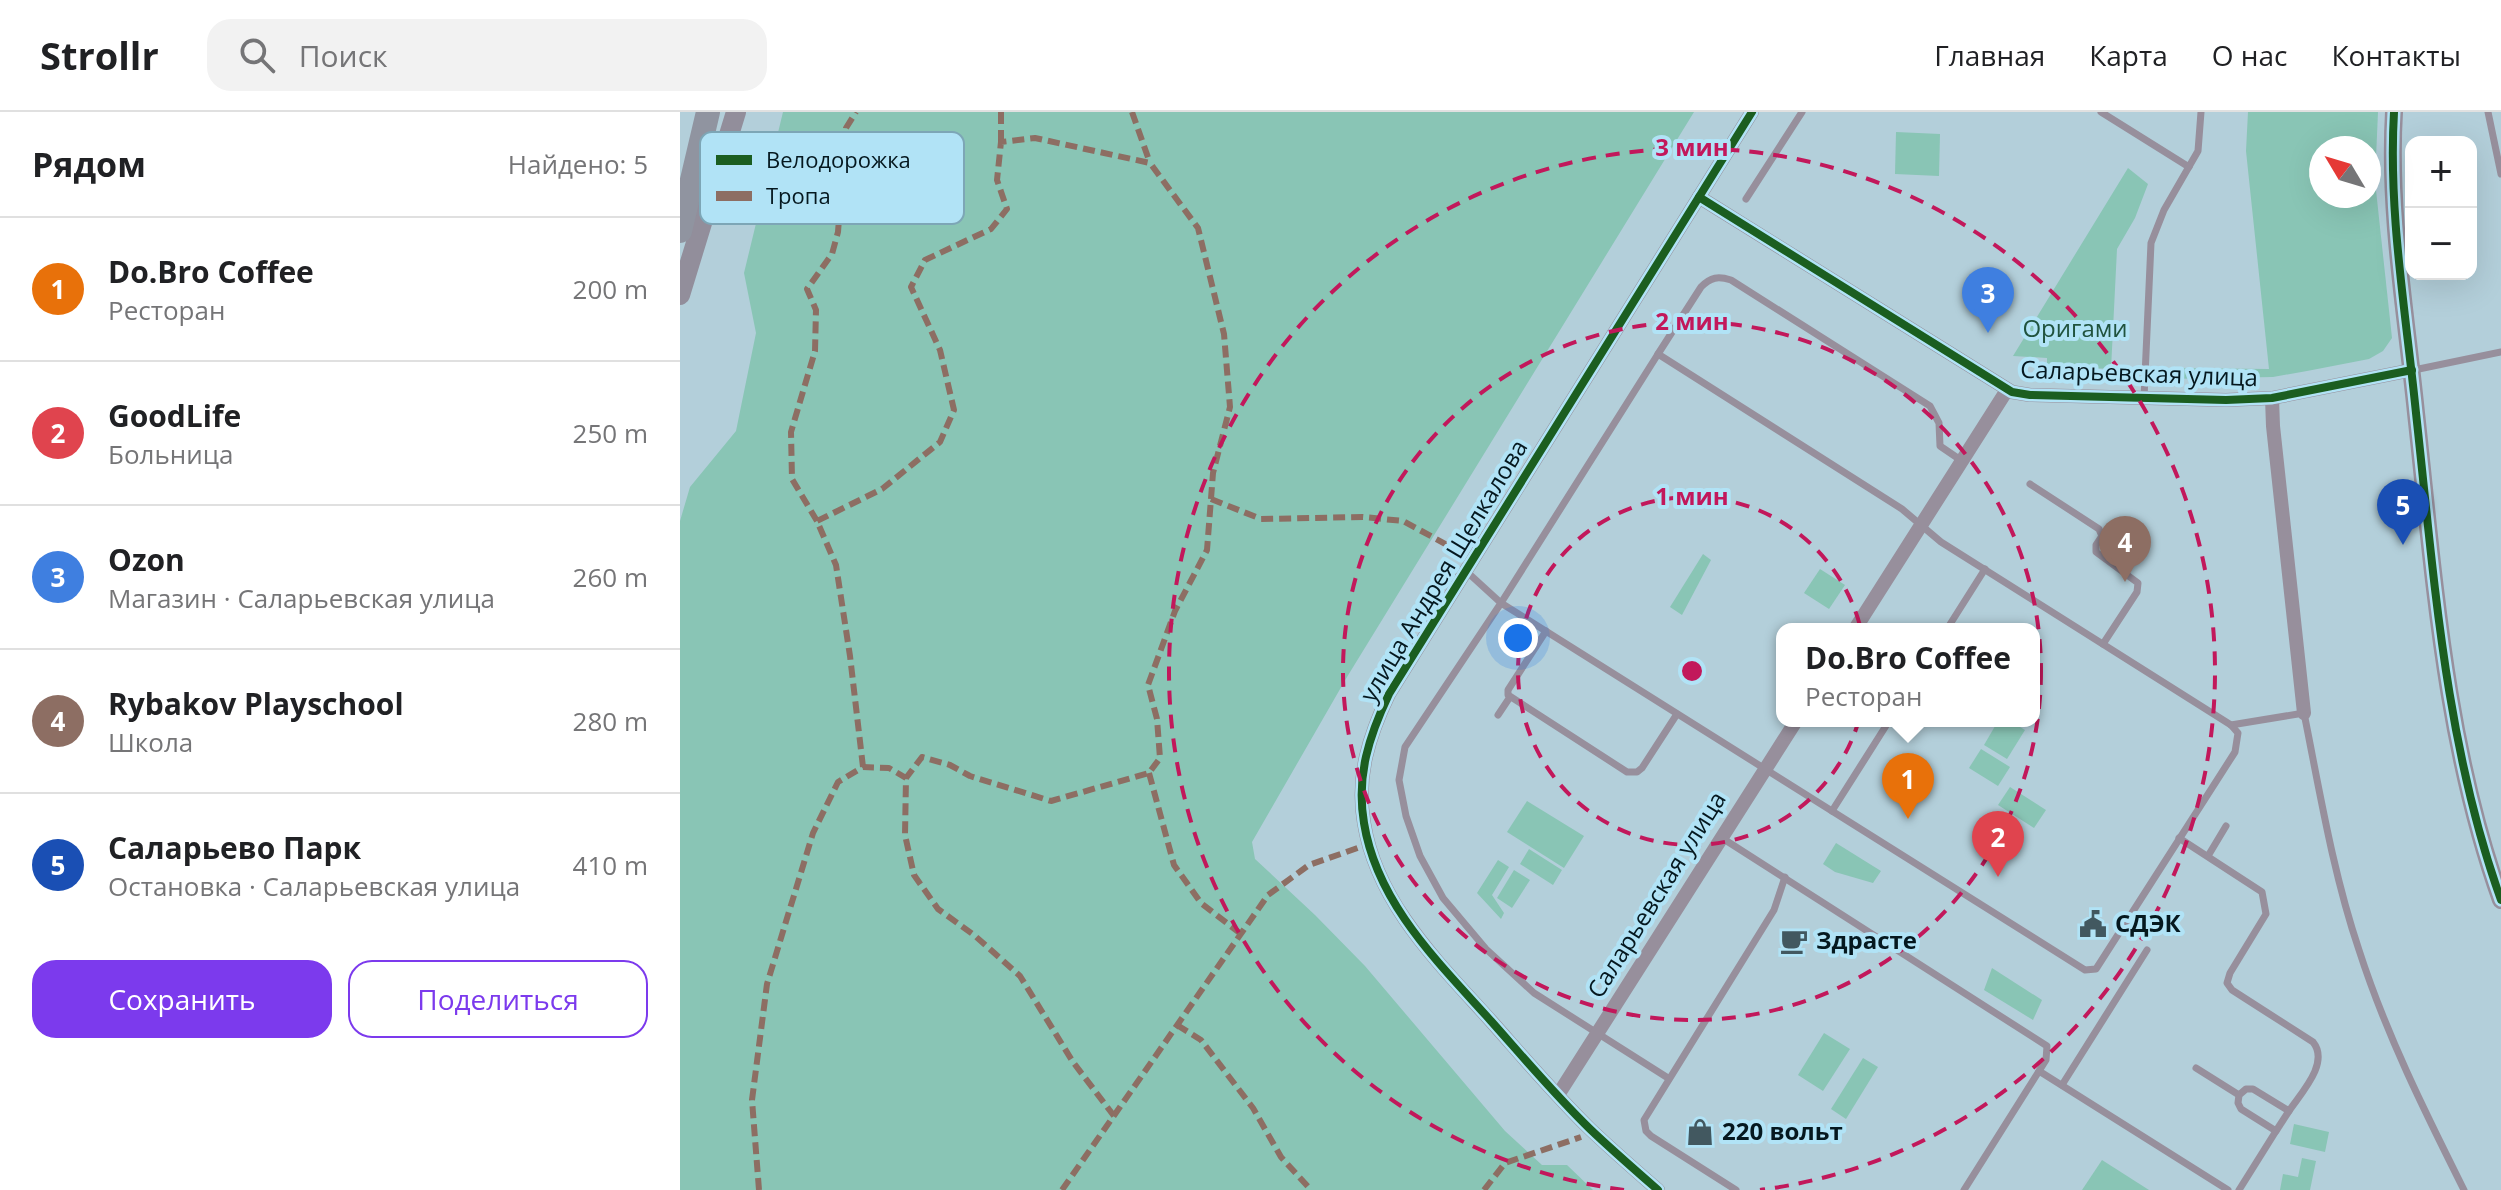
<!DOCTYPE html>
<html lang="ru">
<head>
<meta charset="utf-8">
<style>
	:root { --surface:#fff; --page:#f2f2f2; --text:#202124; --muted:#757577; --line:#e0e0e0; --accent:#7c3aed }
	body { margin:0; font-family:"Open Sans",sans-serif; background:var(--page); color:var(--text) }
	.controls { position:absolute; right:24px; top:24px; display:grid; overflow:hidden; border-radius:16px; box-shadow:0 8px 32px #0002 }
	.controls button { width:72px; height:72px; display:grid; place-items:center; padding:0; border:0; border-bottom:2px solid var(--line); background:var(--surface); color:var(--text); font:40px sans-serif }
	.compass { position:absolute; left:1629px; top:24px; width:72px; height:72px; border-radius:50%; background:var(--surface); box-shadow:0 8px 32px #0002; rotate:308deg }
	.you { position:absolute; left:838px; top:526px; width:28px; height:28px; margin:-20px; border:6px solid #fff; border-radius:50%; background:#1a73e8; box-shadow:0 0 0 12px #1a73e833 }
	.badge { display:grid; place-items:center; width:52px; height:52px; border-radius:50%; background:var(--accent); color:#fff; font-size:26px; font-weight:700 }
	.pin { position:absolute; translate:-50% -66px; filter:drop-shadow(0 2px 4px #0008) }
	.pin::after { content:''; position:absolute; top:42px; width:28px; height:24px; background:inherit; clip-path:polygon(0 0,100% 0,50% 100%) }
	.popup { position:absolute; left:1096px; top:511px; width:264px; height:104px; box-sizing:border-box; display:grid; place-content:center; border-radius:16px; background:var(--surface); filter:drop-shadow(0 2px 6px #0005); font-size:26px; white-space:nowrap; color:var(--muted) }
	.popup b { font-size:30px; color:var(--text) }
	.popup::after { content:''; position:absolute; left:50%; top:100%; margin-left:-16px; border:16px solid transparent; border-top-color:var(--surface) }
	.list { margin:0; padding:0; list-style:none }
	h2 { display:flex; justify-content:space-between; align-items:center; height:104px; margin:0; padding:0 32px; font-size:34px }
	h2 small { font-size:26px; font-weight:400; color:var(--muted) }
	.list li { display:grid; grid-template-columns:52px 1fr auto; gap:24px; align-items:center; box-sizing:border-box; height:144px; padding:0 32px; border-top:2px solid var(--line) }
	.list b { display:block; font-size:30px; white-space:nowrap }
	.list p { margin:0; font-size:26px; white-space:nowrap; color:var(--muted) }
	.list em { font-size:26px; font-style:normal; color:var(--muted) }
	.actions { display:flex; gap:16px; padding:24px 32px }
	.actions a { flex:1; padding:18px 0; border:2px solid var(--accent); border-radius:24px; text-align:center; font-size:28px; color:var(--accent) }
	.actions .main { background:var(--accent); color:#fff }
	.icon { flex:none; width:44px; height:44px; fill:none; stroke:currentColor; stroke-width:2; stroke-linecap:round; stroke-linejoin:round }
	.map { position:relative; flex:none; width:1821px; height:1078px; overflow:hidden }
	header { display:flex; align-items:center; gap:48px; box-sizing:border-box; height:112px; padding:0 40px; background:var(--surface); border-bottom:2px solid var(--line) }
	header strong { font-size:38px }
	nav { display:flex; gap:44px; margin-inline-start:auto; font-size:28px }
	.search { width:560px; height:72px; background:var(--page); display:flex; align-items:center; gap:20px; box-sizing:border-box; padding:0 28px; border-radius:24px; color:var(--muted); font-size:30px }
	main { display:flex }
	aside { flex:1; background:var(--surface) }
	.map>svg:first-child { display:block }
	.green { fill:#89c5b5; fill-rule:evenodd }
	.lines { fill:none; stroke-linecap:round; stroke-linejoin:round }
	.service { stroke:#978f9c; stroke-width:7 }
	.minor { stroke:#978f9c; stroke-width:14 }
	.tertiary { stroke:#978f9c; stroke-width:18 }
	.secondary { stroke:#928e9b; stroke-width:20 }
	.trunk { stroke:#9094a0; stroke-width:24 }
	.quiet { stroke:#8d6e63; stroke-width:6; stroke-dasharray:12 6; stroke-linecap:butt }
	.cycleway-casing { stroke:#b1e3f6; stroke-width:13 }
	.cycleway { stroke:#1b5e20; stroke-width:8 }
	.ring { fill:none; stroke:#c2185b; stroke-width:4; stroke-dasharray:14 10 }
	.labels { text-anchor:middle; stroke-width:8; stroke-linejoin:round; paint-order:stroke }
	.park-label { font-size:24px; fill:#20533e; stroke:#b1e3f6 }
	.street-label { font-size:24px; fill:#05181f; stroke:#b1e3f6 }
	.poi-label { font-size:24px; font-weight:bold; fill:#05181f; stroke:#b1e3f6; text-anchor:start }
	.key { fill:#b1e3f6; stroke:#7da6b6; stroke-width:2 }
	.key-label { font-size:22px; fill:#05181f }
	.centre { fill:#c2185b; stroke:#b1e3f6; stroke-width:4 }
	.ring-label { font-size:24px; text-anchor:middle; font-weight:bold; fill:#c2185b; stroke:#b1e3f6; stroke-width:8; stroke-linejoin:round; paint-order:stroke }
</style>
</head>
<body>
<header>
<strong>Strollr</strong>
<div class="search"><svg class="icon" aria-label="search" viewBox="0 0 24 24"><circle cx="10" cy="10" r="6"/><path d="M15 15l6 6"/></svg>Поиск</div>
<nav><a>Главная</a><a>Карта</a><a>О нас</a><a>Контакты</a></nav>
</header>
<main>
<aside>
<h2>Рядом<small>Найдено: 5</small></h2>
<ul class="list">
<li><span class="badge" style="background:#e8710a">1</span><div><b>Do.Bro Coffee</b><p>Ресторан</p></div><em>200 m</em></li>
<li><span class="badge" style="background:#e0444e">2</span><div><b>GoodLife</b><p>Больница</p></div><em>250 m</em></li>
<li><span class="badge" style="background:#3f7fe0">3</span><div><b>Ozon</b><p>Магазин · Саларьевская улица</p></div><em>260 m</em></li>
<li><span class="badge" style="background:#8d6e63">4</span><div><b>Rybakov Playschool</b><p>Школа</p></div><em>280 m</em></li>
<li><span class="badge" style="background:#1a4fb4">5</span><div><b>Саларьево Парк</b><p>Остановка · Саларьевская улица</p></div><em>410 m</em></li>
</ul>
<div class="actions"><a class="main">Сохранить</a><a>Поделиться</a></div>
</aside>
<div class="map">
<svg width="1821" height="1078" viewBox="0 0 1821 1078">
	<rect width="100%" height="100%" fill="#b3cfda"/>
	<g class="green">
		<path d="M103 0H1014L667 565 572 730 575 747 635 803 685 854 825 1019 862 1053H887L913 1078H0V409L10 375 56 319 76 221 64 161Z"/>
		<path d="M1568 0H1698L1695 69 1712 226 1703 239 1689 247 1627 259 1593 265 1486 267 1485 256 1589 257 1566 39ZM1641 36H1689V84H1641Z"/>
		<path d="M1216 20 1260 22 1259 64 1215 62Z"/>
		<path d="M1448 56 1468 72 1455 106 1437 137 1431 257 1367 254V246L1333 244Z"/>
		<path d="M1023 442 1031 448 1002 503 990 495Z"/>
		<path d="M1140 457 1165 473 1149 497 1124 481Z"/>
		<path d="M1318 609H1330L1345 618 1327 647 1304 633Z"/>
		<path d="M1301 637 1330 655 1318 674 1289 656Z"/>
		<path d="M1330 675 1366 698 1354 716 1318 693Z"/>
		<path d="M847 689 904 724 884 756 827 720Z"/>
		<path d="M1156 731 1201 759 1193 771 1155 760 1143 752Z"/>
		<path d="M849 737 882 758 873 773 840 752Z"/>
		<path d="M818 748 829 755 812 783 824 801 821 807 797 781Z"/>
		<path d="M834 758 850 768 832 796 817 786Z"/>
		<path d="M1312 856 1362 888 1353 908 1304 878Z"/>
		<path d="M1144 921 1170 937 1143 979 1118 963Z"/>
		<path d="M1183 946 1198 955 1166 1007 1151 997Z"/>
		<path d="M1614 1012 1649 1020 1645 1040 1610 1032Z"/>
		<path d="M1622 1046 1636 1049 1630 1078H1600L1603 1062 1618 1065Z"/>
		<path d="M1422 1048 1469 1078H1402Z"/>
	</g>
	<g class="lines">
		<g class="service">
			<path d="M1421 0 1509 55"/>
			<path d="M1808 0 1821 62"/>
			<path d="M1066 87 1122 0"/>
			<path d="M978 242 1021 175C1031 165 1038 164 1051 168L1250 294 1259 311 1260 334 1282 349"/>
			<path d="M1734 258 1821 240"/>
			<path d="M1464 286 1471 131 1484 98 1518 39 1521 0"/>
			<path d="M1350 372 1419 417 1422 424 1416 433V440L1458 471 1457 480 1423 532"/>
			<path d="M786 459 821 491 1405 858 1416 857 1555 640 1558 621 1551 613 1261 430 1222 397 978 242 821 491 725 635 719 668 726 704 740 744 763 786 806 837 854 881 988 966"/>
			<path d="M1267 517 1305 457"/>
			<path d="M866 519 828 578V583L947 660H957L962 656 997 602"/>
			<path d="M818 603 830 585"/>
			<path d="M1551 613 1624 601C1640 681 1653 761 1679 838 1706 922 1745 1000 1784 1078"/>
			<path d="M1152 699 1209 609"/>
			<path d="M1042 726 1367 934 1366 948 1284 1078"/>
			<path d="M1499 726 1582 780 1586 802 1550 861 1547 871 1552 878 1633 930C1650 951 1621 981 1609 999L1573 977H1566L1559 983 1558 991 1561 997 1596 1019 1559 1078"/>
			<path d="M1528 744 1546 714"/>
			<path d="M1516 956 1559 983"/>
			<path d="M1359 959 1548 1078"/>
			<path d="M1382 973 1467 838"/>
			<path d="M1596 1019 1609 999"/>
			<path d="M1056 1078 971 1024 966 1019 964 1008 1094 798 1105 765"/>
		</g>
		<g class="minor">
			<path d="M1019 85 1332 280 1350 283 1546 288 1592 286 1732 258"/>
			<path d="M1592 286 1593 314 1624 601"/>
			<path d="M1175 517 1327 278"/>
			<path d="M878 983 1116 609"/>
			<path d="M978 1078C955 1058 932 1038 910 1017 875 983 843 945 811 909 759 851 697 792 684 711 676 664 689 624 709 582L1072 0"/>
		</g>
		<path class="tertiary" d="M1714 0C1708 100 1726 201 1736 301 1754 464 1765 632 1821 788"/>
		<path class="secondary" d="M0 183 56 0"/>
		<path class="trunk" d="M0 119 28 0"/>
		<g class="quiet">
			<path d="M321 0V30"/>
			<path d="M452 0 470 51"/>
			<path d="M531 387 581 407 683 405 723 409 793 447"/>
			<path d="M137 409 112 367 111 320 135 239 136 198 127 177 152 142 158 120 166 16 176 0"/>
			<path d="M183 655 170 544 156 453 137 409 202 377 260 330 274 298 260 238 231 175 245 148 311 117 327 97 317 68 321 30 355 26 470 51 518 116 544 222 550 295 533 361 527 438 495 499 468 573 477 607 480 646 469 661 371 689 290 664 270 653 242 645 226 666"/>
			<path d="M469 661 494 753 521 791 561 822"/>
			<path d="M497 913 521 928 573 996 601 1045 631 1078"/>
			<path d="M79 1078 72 988 87 872 133 721 158 670 183 655 209 656 226 666 225 723 234 763 258 797 294 823 340 864 393 950 434 1004"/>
			<path d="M382 1078 588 783 629 753 689 732"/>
			<path d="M804 1078 825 1051 901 1025"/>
		</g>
		<g class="cycleway-casing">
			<g id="cycleway">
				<path d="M1714 0C1708 100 1726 201 1736 301 1754 464 1765 632 1821 788"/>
				<path d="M1019 85 1332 280 1350 283 1546 288 1592 286 1732 258"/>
				<path d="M978 1078C955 1058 932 1038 910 1017 875 983 843 945 811 909 759 851 697 792 684 711 676 664 689 624 709 582L1072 0"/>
			</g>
		</g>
		<use href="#cycleway" class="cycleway"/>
	</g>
	<g class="ring">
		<circle cx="1012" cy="559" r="174"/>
		<circle cx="1012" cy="559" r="349"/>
		<path d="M944 1078A523 523 0 1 1 1080 1078"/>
	</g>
	<defs>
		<g id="civic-bare" transform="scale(2.16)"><path d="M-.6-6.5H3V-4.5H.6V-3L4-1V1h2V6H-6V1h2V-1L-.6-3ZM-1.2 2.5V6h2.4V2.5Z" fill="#425860" stroke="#b1e3f6" stroke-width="2.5" paint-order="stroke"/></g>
		<g id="cafe-bare" transform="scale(2.16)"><path d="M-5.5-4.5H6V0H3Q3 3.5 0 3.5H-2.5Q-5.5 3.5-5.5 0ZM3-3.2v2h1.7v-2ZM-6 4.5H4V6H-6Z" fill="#425860" stroke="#b1e3f6" stroke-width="2.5" paint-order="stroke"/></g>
		<g id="shop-bare" transform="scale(2.16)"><path d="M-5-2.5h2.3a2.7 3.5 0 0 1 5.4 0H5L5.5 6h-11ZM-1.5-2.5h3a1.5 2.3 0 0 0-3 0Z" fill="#425860" stroke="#b1e3f6" stroke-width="2.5" paint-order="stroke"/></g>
	</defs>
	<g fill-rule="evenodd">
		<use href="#civic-bare" x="1413" y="812"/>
		<use href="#cafe-bare" x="1114" y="829"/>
		<use href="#shop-bare" x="1020" y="1020"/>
	</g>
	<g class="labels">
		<g class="park-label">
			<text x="1395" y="225">Оригами</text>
		</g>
		<g class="street-label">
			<text transform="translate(1459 262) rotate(2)" y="8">Саларьевская улица</text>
			<text transform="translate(764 459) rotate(-59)" y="8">улица Андрея Щелкалова</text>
			<text transform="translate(977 783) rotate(-58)" y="8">Саларьевская улица</text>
		</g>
		<g class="poi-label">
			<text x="1435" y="820">СДЭК</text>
			<text x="1136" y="837">Здрасте</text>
			<text x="1042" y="1028">220 вольт</text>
		</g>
	</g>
	<rect x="20" y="20" width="264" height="92" rx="12" class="key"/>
	<rect x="36" y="43" width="36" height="10" fill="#1b5e20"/>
	<rect x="36" y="79" width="36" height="10" fill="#8d6e63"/>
	<g class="key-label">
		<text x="86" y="56">Велодорожка</text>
		<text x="86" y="92">Тропа</text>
	</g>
	<circle cx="1012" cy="559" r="12" class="centre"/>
	<g class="ring-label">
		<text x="1012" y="44">3 мин</text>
		<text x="1012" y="218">2 мин</text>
		<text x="1012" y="393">1 мин</text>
	</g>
</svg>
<div class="controls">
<button>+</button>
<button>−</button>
</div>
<svg class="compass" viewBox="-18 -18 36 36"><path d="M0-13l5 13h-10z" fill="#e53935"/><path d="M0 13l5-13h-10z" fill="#757577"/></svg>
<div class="you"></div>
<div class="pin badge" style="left:1228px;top:707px;background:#e8710a">1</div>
<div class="popup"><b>Do.Bro Coffee</b>Ресторан</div>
<div class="pin badge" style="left:1318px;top:765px;background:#e0444e">2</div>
<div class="pin badge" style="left:1308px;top:221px;background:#3f7fe0">3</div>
<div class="pin badge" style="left:1445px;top:470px;background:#8d6e63">4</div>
<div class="pin badge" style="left:1723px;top:433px;background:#1a4fb4">5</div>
</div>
</main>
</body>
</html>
